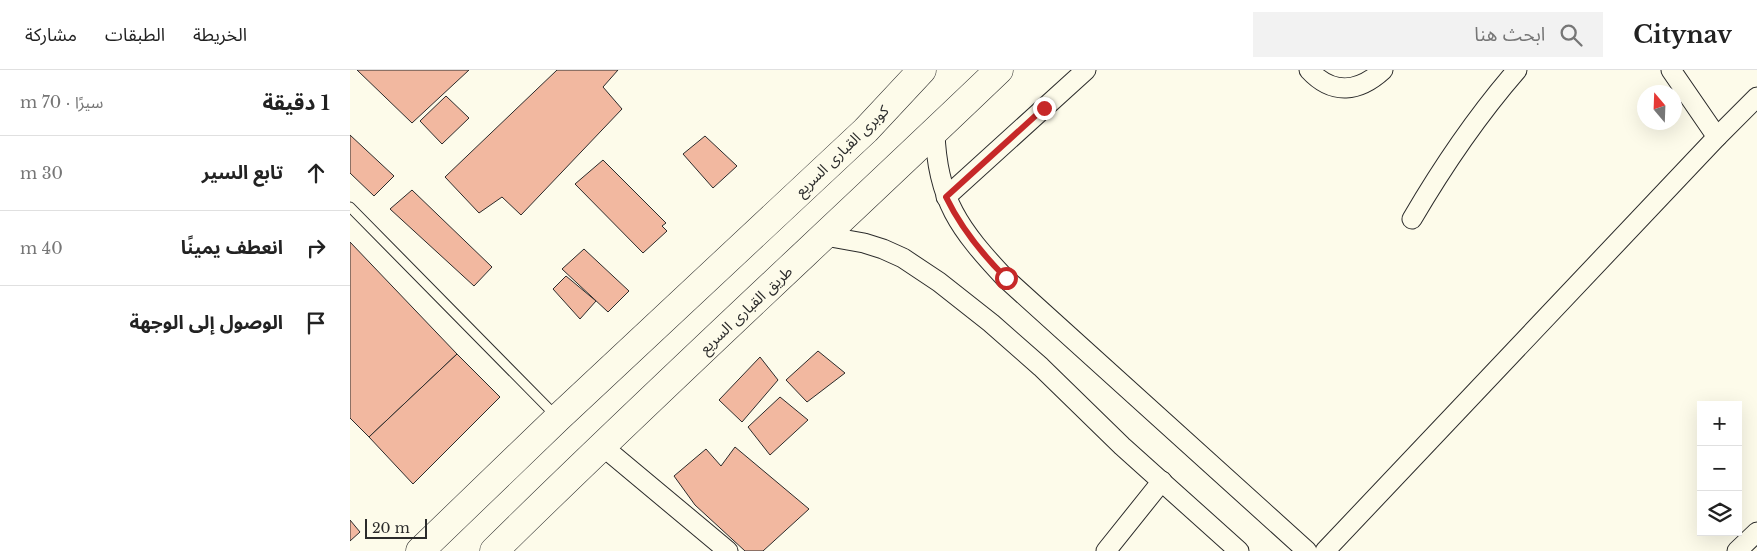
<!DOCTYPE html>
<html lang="ar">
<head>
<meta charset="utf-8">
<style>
	:root { --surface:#fff; --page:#f2f2f2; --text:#222; --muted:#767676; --line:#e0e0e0 }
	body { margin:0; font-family:"Libre Baskerville","Noto Sans Arabic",serif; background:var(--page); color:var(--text); direction:rtl }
	.controls { position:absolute; right:15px; bottom:15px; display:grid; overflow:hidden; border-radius:0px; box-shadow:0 5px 20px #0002 }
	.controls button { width:45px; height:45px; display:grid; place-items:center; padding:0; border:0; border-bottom:1px solid var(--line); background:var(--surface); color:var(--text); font:25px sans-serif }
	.compass { position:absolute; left:1287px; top:15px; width:45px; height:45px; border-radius:50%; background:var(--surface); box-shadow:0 5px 20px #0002; rotate:341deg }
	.scale { position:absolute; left:15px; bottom:12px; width:62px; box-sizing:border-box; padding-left:5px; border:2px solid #2b2b2b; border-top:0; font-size:14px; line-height:18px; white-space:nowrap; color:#2b2b2b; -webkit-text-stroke:4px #fdfbea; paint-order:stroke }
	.stop { position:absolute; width:15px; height:15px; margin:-11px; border:4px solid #c62828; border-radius:50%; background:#fff }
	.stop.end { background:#c62828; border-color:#fff; box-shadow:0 1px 5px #0008 }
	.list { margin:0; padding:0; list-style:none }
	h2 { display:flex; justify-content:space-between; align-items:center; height:65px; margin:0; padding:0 20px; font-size:21px }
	h2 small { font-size:16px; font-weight:400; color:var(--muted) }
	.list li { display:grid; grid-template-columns:32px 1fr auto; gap:15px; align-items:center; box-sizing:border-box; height:75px; padding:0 20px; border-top:1px solid var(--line) }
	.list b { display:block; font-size:19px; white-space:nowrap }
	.list em { font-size:16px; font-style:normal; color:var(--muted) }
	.icon { flex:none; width:28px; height:28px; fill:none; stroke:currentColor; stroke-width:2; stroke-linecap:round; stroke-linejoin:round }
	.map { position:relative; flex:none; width:1407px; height:481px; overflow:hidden; direction:ltr }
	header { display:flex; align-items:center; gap:30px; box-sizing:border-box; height:70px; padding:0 25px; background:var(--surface); border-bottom:1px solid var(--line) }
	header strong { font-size:24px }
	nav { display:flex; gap:28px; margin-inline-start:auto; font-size:18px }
	.search { width:350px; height:45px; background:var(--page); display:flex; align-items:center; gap:12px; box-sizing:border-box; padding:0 18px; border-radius:0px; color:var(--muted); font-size:19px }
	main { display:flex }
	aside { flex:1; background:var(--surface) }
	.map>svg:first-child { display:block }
	.building { fill:#f2b8a0; stroke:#2b2b2b }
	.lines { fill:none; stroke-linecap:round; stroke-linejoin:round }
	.lane-casing { stroke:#2b2b2b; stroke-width:11 }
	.street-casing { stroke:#2b2b2b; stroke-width:21 }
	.highway-casing { stroke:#2b2b2b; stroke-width:29 }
	.lane { stroke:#fdfbea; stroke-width:9 }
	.street { stroke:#fdfbea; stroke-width:19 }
	.highway { stroke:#fdfbea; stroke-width:28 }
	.route { stroke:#c62828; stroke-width:6 }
	.labels { text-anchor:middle; stroke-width:4; stroke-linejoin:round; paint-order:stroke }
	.street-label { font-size:15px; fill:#2b2b2b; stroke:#fdfbea }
</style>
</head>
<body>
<header>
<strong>Citynav</strong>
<div class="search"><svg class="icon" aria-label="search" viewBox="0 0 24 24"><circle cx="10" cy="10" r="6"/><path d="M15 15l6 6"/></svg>ابحث هنا</div>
<nav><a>الخريطة</a><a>الطبقات</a><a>مشاركة</a></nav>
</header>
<main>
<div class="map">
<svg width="1407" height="481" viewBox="0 0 1407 481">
	<rect width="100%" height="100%" fill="#fdfbea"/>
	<g class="building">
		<path d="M7 0H119L62 53Z"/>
		<path d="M207 0H268L253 17 272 39 171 145 152 127 129 143 95 107Z"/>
		<path d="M96 26 119 48 92 74 70 51Z"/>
		<path d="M0 65 44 106 24 126 0 103Z"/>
		<path d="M355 66 387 96 363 118 333 84Z"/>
		<path d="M253 90 316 153 312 156 317 161 293 183 225 114Z"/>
		<path d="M62 120 142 197 124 216 40 139Z"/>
		<path d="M0 172 107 284 19 367 0 348Z"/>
		<path d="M234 179 279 221 258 242 212 199Z"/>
		<path d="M216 206 246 231 230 249 203 219Z"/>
		<path d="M468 281 495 303 457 332 436 310Z"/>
		<path d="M107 284 150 327 63 414 19 367Z"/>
		<path d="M410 287 428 310 392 352 369 330Z"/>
		<path d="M430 327 458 350 420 385 398 357Z"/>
		<path d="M385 377 459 439 413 481H395L345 435 324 406 356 379 371 396Z"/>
		<path d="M0 450 10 462 0 471Z"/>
	</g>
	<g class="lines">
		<g class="lane-casing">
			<path id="lane" d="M0 137 207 347"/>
		</g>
		<g class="street-casing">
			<g id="street">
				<path d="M959 0C983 26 1009 22 1033 0"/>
				<path d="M1321 0 1367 67"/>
				<path d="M585 62C587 130 610 160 655 208L957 481"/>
				<path d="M596 127 736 0"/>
				<path d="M1062 149C1093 96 1127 46 1167 0"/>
				<path d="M475 166 514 173 533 179 553 188 589 212 641 253 691 297 772 376 889 481"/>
				<path d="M251 375 378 481"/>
				<path d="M756 481 812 411"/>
				<path d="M975 481 1367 67 1407 27"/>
				<path d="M1387 481 1407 462"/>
			</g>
		</g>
		<g class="highway-casing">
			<g id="highway">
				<path d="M70 481 208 348 516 60 572 0"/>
				<path d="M144 481C309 318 481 161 649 0"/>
			</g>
		</g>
		<use href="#lane" class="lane"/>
		<use href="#street" class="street"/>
		<use href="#highway" class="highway"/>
	</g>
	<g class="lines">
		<path class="route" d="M656 208C631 183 611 158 596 127L694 38"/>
	</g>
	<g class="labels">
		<g class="street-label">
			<text transform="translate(492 81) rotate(-44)" y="5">كوبرى القبارى السريع</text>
			<text transform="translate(396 240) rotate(-43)" y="5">طريق القبارى السريع</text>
		</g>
	</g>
</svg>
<div class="controls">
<button>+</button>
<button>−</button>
<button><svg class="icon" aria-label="layers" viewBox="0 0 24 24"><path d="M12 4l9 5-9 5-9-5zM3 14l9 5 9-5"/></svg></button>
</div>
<svg class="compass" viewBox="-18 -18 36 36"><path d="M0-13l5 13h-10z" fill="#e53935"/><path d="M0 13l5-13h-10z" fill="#767676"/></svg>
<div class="scale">20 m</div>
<div class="stop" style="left:656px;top:208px"></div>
<div class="stop end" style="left:694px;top:38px"></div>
</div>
<aside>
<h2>1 دقيقة<small>سيرًا · 70 m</small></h2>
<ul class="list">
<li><svg class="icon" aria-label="ahead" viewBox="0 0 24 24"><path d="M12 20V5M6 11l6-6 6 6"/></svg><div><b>تابع السير</b></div><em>30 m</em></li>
<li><svg class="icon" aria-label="right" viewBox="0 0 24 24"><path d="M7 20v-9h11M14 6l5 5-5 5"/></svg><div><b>انعطف يمينًا</b></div><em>40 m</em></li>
<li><svg class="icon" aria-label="arrive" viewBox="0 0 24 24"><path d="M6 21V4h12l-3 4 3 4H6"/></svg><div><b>الوصول إلى الوجهة</b></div></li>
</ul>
</aside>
</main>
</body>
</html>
